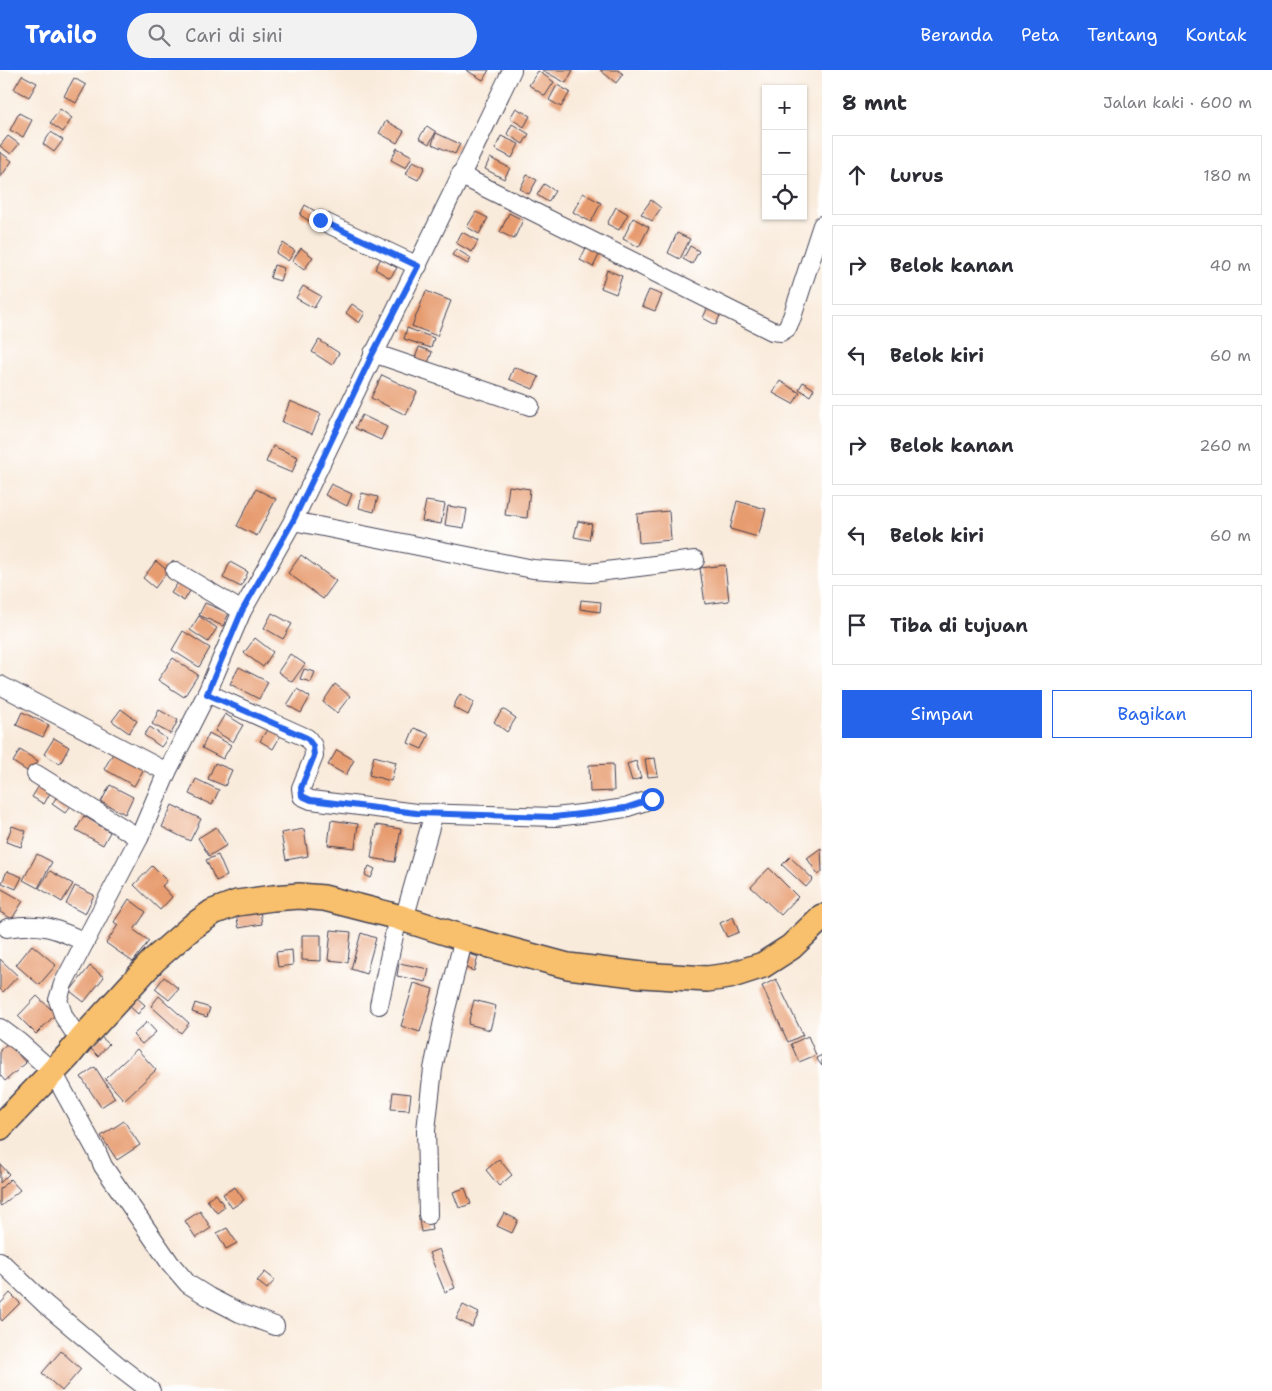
<!DOCTYPE html>
<html lang="id">
<head>
<meta charset="utf-8">
<style>
	:root { --surface:#fff; --page:#f2f2f3; --text:#2b2b33; --muted:#7c7c81; --line:#e1e1e2; --accent:#2563eb }
	body { margin:0; font-family:"Shantell Sans",sans-serif; background:var(--page); color:var(--text) }
	.controls { position:absolute; right:15px; top:15px; display:grid; overflow:hidden; border-radius:0px; box-shadow:0 1px 4px #0004 }
	.controls button { width:45px; height:45px; display:grid; place-items:center; padding:0; border:0; border-bottom:1px solid var(--line); background:var(--surface); color:var(--text); font:25px sans-serif }
	.stop { position:absolute; width:15px; height:15px; margin:-11px; border:4px solid #2563eb; border-radius:50%; background:#fff }
	.stop.end { background:#2563eb; border-color:#fff; box-shadow:0 1px 5px #0008 }
	.list { margin:0; padding:0; list-style:none }
	h2 { display:flex; justify-content:space-between; align-items:center; height:65px; margin:0; padding:0 20px; font-size:21px }
	h2 small { font-size:16px; font-weight:400; color:var(--muted) }
	.list li { display:grid; grid-template-columns:32px 1fr auto; gap:15px; align-items:center; box-sizing:border-box; height:80px; margin:0 10px 10px; padding:0 10px; border:1px solid var(--line); border-radius:0px }
	.list b { display:block; font-size:19px; white-space:nowrap }
	.list em { font-size:16px; font-style:normal; color:var(--muted) }
	.actions { display:flex; gap:10px; padding:15px 20px }
	.actions a { flex:1; padding:11px 0; border:1px solid var(--accent); border-radius:0px; text-align:center; font-size:18px; color:var(--accent) }
	.actions .main { background:var(--accent); color:#fff }
	.icon { flex:none; width:28px; height:28px; fill:none; stroke:currentColor; stroke-width:2; stroke-linecap:round; stroke-linejoin:round }
	.map { position:relative; flex:none; width:822px; height:1321px; overflow:hidden }
	header { display:flex; align-items:center; gap:30px; box-sizing:border-box; height:70px; padding:0 25px; background:var(--accent); color:#fff }
	header strong { font-size:24px }
	nav { display:flex; gap:28px; margin-inline-start:auto; font-size:18px }
	.search { width:350px; height:45px; background:var(--page); display:flex; align-items:center; gap:12px; box-sizing:border-box; padding:0 18px; border-radius:28px; color:var(--muted); font-size:19px }
	main { display:flex }
	aside { flex:1; background:var(--surface) }
	.map>svg:first-child { display:block }
	.building { fill:#e79c70 }
	.lines { fill:none; stroke-linecap:round; stroke-linejoin:round }
	.minor-casing { stroke:#424053; stroke-width:20 }
	.highway-casing { stroke:#424053; stroke-width:28 }
	.minor { stroke:#fff; stroke-width:18 }
	.highway { stroke:#f8bf6c; stroke-width:25 }
	.route { stroke:#2563eb; stroke-width:6 }
</style>
</head>
<body>
<header>
<strong>Trailo</strong>
<div class="search"><svg class="icon" aria-label="search" viewBox="0 0 24 24"><circle cx="10" cy="10" r="6"/><path d="M15 15l6 6"/></svg>Cari di sini</div>
<nav><a>Beranda</a><a>Peta</a><a>Tentang</a><a>Kontak</a></nav>
</header>
<main>
<div class="map">
<svg width="822" height="1321" viewBox="0 0 822 1321">
	<rect width="100%" height="100%" fill="#fff"/>
	<filter id="ink" filterUnits="userSpaceOnUse"><feTurbulence type="fractalNoise" baseFrequency=".02" numOctaves="2"/><feDisplacementMap in="SourceGraphic" scale="10" xChannelSelector="R" yChannelSelector="G"/><feConvolveMatrix kernelMatrix="1 2 1 2 8 2 1 2 1" color-interpolation-filters="sRGB"/></filter>
	<filter id="wash" filterUnits="userSpaceOnUse"><feTurbulence type="fractalNoise" baseFrequency=".0096" numOctaves="4" result="noise"/><feDisplacementMap in="SourceGraphic" scale="20" xChannelSelector="R" yChannelSelector="G"/><feGaussianBlur stdDeviation="1.12" result="paint"/><feColorMatrix in="noise" values="0 0 0 0 0 0 0 0 0 0 0 0 0 0 0 0 0 1.4 0 .05"/><feComposite in="paint" operator="in"/></filter>
	<g filter="url(#wash)">
		<rect width="100%" height="100%" fill="#f9ebdb"/>
		<g id="blocks">
			<g class="building">
				<path d="M466 0H489L483 10Z"/>
				<path d="M542 0H573L566 13Z"/>
				<path d="M600 0H618L623 4 616 13Z"/>
				<path d="M538 1 554 12 545 26 529 15Z"/>
				<path d="M22 5 37 13 29 27 14 19Z"/>
				<path d="M74 8 86 15 76 33 64 26Z"/>
				<path d="M557 15 570 22 561 37 549 30Z"/>
				<path d="M516 38 530 46 524 57 510 48Z"/>
				<path d="M60 39 72 48 63 62 50 53Z"/>
				<path d="M19 43 32 50 23 67 10 60Z"/>
				<path d="M386 51 404 61 397 73 379 63Z"/>
				<path d="M512 54 529 64 523 74 507 64Z"/>
				<path d="M427 56 436 62 429 74 419 68Z"/>
				<path d="M51 62 63 70 54 82 43 74Z"/>
				<path d="M436 63 460 74 455 84 432 74Z"/>
				<path d="M8 66 19 74 11 84 0 76Z"/>
				<path d="M501 66 519 74 512 88 495 79Z"/>
				<path d="M397 78 412 86 406 98 391 90Z"/>
				<path d="M0 82 12 91 0 108Z"/>
				<path d="M490 88 510 98 504 109 485 99Z"/>
				<path d="M413 91 425 97 418 110 406 104Z"/>
				<path d="M527 105 537 110 529 124 520 119Z"/>
				<path d="M544 114 555 121 548 132 537 125Z"/>
				<path d="M583 123 601 133 591 152 573 142Z"/>
				<path d="M651 130 661 138 652 151 641 144Z"/>
				<path d="M305 135 320 144 314 154 300 145Z"/>
				<path d="M616 137 628 144 619 160 607 154Z"/>
				<path d="M476 142 488 148 479 164 467 157Z"/>
				<path d="M509 143 523 150 514 169 500 162Z"/>
				<path d="M633 148 649 157 639 177 623 169Z"/>
				<path d="M462 162 478 171 472 182 456 173Z"/>
				<path d="M677 163 690 169 680 189 668 183Z"/>
				<path d="M283 173 295 181 288 191 276 183Z"/>
				<path d="M587 176 600 183 593 197 580 190Z"/>
				<path d="M690 176 699 181 692 194 683 189Z"/>
				<path d="M301 178 313 187 304 200 292 191Z"/>
				<path d="M456 179 471 188 468 194 452 185Z"/>
				<path d="M381 188 397 198 390 208 375 199Z"/>
				<path d="M274 195 284 198 280 211 270 208Z"/>
				<path d="M607 200 622 206 616 224 601 218Z"/>
				<path d="M303 216 321 226 314 238 296 228Z"/>
				<path d="M649 220 662 225 655 241 642 236Z"/>
				<path d="M426 221 451 231 437 266 412 256Z"/>
				<path d="M710 232 723 238 716 255 703 248Z"/>
				<path d="M352 234 365 243 359 253 346 243Z"/>
				<path d="M407 258 434 268 431 278 404 269Z"/>
				<path d="M319 270 339 283 332 295 312 282Z"/>
				<path d="M419 277 432 282 427 296 414 291Z"/>
				<path d="M514 297 539 307 533 319 509 309Z"/>
				<path d="M382 305 417 322 406 345 371 328Z"/>
				<path d="M780 311 800 323 793 334 773 323Z"/>
				<path d="M803 312 814 319 810 326 799 319Z"/>
				<path d="M290 331 321 344 312 364 282 352Z"/>
				<path d="M362 345 387 357 381 370 355 358Z"/>
				<path d="M273 376 298 387 292 403 266 392Z"/>
				<path d="M331 414 352 424 347 436 325 425Z"/>
				<path d="M509 416 530 419 527 448 505 445Z"/>
				<path d="M256 419 276 429 257 466 237 456Z"/>
				<path d="M362 423 378 427 374 442 359 438Z"/>
				<path d="M426 431 445 434 441 454 422 451Z"/>
				<path d="M737 431 766 439 758 467 730 459Z"/>
				<path d="M448 436 467 439 464 458 445 455Z"/>
				<path d="M669 441 671 470 639 473 637 444Z"/>
				<path d="M578 451 592 454 589 470 574 467Z"/>
				<path d="M301 485 336 511 323 529 288 503Z"/>
				<path d="M156 491 168 501 155 518 143 508Z"/>
				<path d="M230 492 248 502 241 517 223 508Z"/>
				<path d="M725 495 729 531 705 534 700 498Z"/>
				<path d="M181 508 193 516 184 531 171 523Z"/>
				<path d="M581 530 601 532 600 542 580 539Z"/>
				<path d="M205 533 229 543 223 556 199 545Z"/>
				<path d="M272 543 292 554 283 569 264 558Z"/>
				<path d="M199 546 217 558 208 572 190 560Z"/>
				<path d="M183 561 210 578 199 597 172 580Z"/>
				<path d="M255 568 273 582 263 597 244 583Z"/>
				<path d="M290 584 305 594 292 612 278 602Z"/>
				<path d="M173 588 198 605 184 627 158 610Z"/>
				<path d="M239 597 268 612 259 629 230 614Z"/>
				<path d="M304 599 315 602 311 612 300 609Z"/>
				<path d="M335 614 350 626 337 643 323 632Z"/>
				<path d="M297 619 310 627 301 643 287 635Z"/>
				<path d="M460 624 474 632 468 645 453 637Z"/>
				<path d="M121 639 137 651 129 663 112 651Z"/>
				<path d="M503 639 516 648 507 662 494 652Z"/>
				<path d="M159 640 178 650 171 664 152 654Z"/>
				<path d="M22 642 49 655 43 667 16 655Z"/>
				<path d="M225 644 243 655 233 672 215 661Z"/>
				<path d="M150 657 167 669 161 677 144 665Z"/>
				<path d="M268 658 281 665 273 679 260 671Z"/>
				<path d="M414 658 429 664 422 679 408 673Z"/>
				<path d="M209 663 231 675 223 689 202 678Z"/>
				<path d="M54 668 69 677 60 694 44 684Z"/>
				<path d="M20 680 38 691 30 703 13 692Z"/>
				<path d="M115 680 145 697 134 716 104 699Z"/>
				<path d="M337 680 354 690 346 705 328 695Z"/>
				<path d="M374 686 396 692 391 711 369 705Z"/>
				<path d="M655 688 658 706 648 707 645 689Z"/>
				<path d="M636 691 641 708 632 711 627 694Z"/>
				<path d="M215 693 232 700 225 716 208 709Z"/>
				<path d="M613 694 614 721 590 722 589 695Z"/>
				<path d="M196 709 219 720 212 735 189 724Z"/>
				<path d="M42 711 53 718 44 734 32 727Z"/>
				<path d="M110 715 133 727 125 744 101 732Z"/>
				<path d="M60 722 74 732 65 743 52 734Z"/>
				<path d="M172 735 201 749 190 771 162 757Z"/>
				<path d="M84 746 110 762 103 775 76 760Z"/>
				<path d="M331 750 358 754 355 778 328 775Z"/>
				<path d="M376 755 401 759 395 792 371 788Z"/>
				<path d="M12 756 26 761 21 777 6 772Z"/>
				<path d="M216 757 227 775 209 786 198 768Z"/>
				<path d="M304 759 308 786 286 790 281 763Z"/>
				<path d="M821 778 822 802 818 805 807 788Z"/>
				<path d="M37 784 52 792 38 818 23 810Z"/>
				<path d="M218 785 227 806 216 811 206 790Z"/>
				<path d="M790 787 813 809 806 817 782 795Z"/>
				<path d="M152 796 167 811 162 816 172 827 160 840 134 815Z"/>
				<path d="M369 796 375 799 371 808 365 805Z"/>
				<path d="M769 798 798 827 781 845 751 817Z"/>
				<path d="M7 801 22 807 16 819 2 813Z"/>
				<path d="M50 801 73 814 62 832 39 818Z"/>
				<path d="M75 816 94 825 85 844 66 834Z"/>
				<path d="M0 818 23 831 12 849 0 842Z"/>
				<path d="M129 829 146 842 134 860 149 871 133 892 106 873 118 855 114 852Z"/>
				<path d="M260 841 262 854 239 858 236 845Z"/>
				<path d="M733 847 739 862 727 867 720 853Z"/>
				<path d="M331 860 351 862 348 892 328 890Z"/>
				<path d="M361 863 376 868 366 904 351 899Z"/>
				<path d="M302 865H321V891L302 890Z"/>
				<path d="M32 875 56 895 39 915 16 895Z"/>
				<path d="M292 880 293 895 278 897 276 882Z"/>
				<path d="M470 884 478 887 474 901 466 898Z"/>
				<path d="M0 889 18 906 3 922 0 919Z"/>
				<path d="M399 893 429 899 426 912 397 906Z"/>
				<path d="M90 896 104 907 84 932 70 921Z"/>
				<path d="M164 907 179 919 169 930 155 919Z"/>
				<path d="M776 909 803 965 788 972 762 916Z"/>
				<path d="M414 913 433 919 420 962 401 956Z"/>
				<path d="M37 926 56 944 36 964 18 946Z"/>
				<path d="M135 926 145 935 138 944 127 934Z"/>
				<path d="M159 926 189 953 181 963 151 936Z"/>
				<path d="M474 930 496 936 490 960 468 954Z"/>
				<path d="M195 933 210 938 207 947 192 942Z"/>
				<path d="M147 952 156 962 142 974 133 965Z"/>
				<path d="M808 966 816 985 799 992 791 974Z"/>
				<path d="M101 967 109 974 98 986 90 978Z"/>
				<path d="M8 973 26 993 5 1011 0 1005V980Z"/>
				<path d="M137 979 156 1000 124 1030 105 1009Z"/>
				<path d="M822 985V996L816 988Z"/>
				<path d="M95 997 115 1028 101 1037 81 1007Z"/>
				<path d="M393 1022 411 1024 409 1040 391 1039Z"/>
				<path d="M124 1051 140 1075 117 1090 101 1066Z"/>
				<path d="M499 1089 512 1105 499 1116 486 1100Z"/>
				<path d="M0 1094 9 1104 0 1113Z"/>
				<path d="M10 1109 20 1120 1 1136 0 1135V1119Z"/>
				<path d="M235 1117 244 1130 232 1138 223 1124Z"/>
				<path d="M465 1118 471 1134 459 1138 453 1122Z"/>
				<path d="M216 1124 225 1137 217 1143 207 1130Z"/>
				<path d="M200 1141 211 1158 196 1168 185 1151Z"/>
				<path d="M504 1143 518 1150 512 1163 497 1156Z"/>
				<path d="M430 1148 432 1160 421 1162 419 1150Z"/>
				<path d="M227 1158 237 1173 226 1179 217 1163Z"/>
				<path d="M439 1179 455 1218 445 1222 429 1183Z"/>
				<path d="M265 1202 275 1210 267 1219 257 1211Z"/>
				<path d="M10 1223 20 1233 2 1251 0 1248V1234Z"/>
				<path d="M463 1235 479 1243 472 1257 456 1249Z"/>
				<path d="M61 1281 81 1299 62 1321 42 1303Z"/>
			</g>
		</g>
	</g>
	<g filter="url(#ink)">
		<use href="#blocks" fill-opacity="0" stroke="#424053" stroke-width="1"/>
		<g class="lines">
			<g class="minor-casing">
				<g id="minor">
					<path d="M460 105 772 261 781 262 787 258 792 247 822 155"/>
					<path d="M320 150 418 196"/>
					<path d="M373 283 530 336"/>
					<path d="M293 451 533 499 590 503 695 490"/>
					<path d="M175 501 242 541"/>
					<path d="M0 615 167 702"/>
					<path d="M207 623 307 668 313 676 314 686 301 718 302 726 311 730 416 743 555 747 598 742 625 738 652 729"/>
					<path d="M36 704 139 768"/>
					<path d="M404 849 434 743"/>
					<path d="M7 858C41 852 55 858 85 872"/>
					<path d="M379 935 398 847"/>
					<path d="M0 958 19 972 53 1002 97 1082 103 1096 170 1193 188 1214 209 1227 240 1243 275 1256"/>
					<path d="M80 971 64 947 58 930 63 914 139 768 167 702 207 623 242 541 293 451 512 0"/>
					<path d="M428 1145 426 1060 433 999 443 951 464 868"/>
					<path d="M0 1191 46 1235 121 1298 151 1321"/>
				</g>
			</g>
			<g class="highway-casing">
				<path id="highway" d="M0 1057 68 986 80 971 154 890 192 857 213 842 237 833 273 828 299 826 324 828 398 847 464 868 568 896 642 905 707 909 729 906 763 895 791 877 822 847"/>
			</g>
			<use href="#minor" class="minor"/>
			<use href="#highway" class="highway"/>
		</g>
	</g>
	<g class="lines" filter="url(#ink)">
		<path class="route" d="M320 150 418 196 373 283 293 451 242 541 207 624 307 668 313 676 314 686 301 718 302 726 311 730 416 743 554 747 598 742 625 738 652 729"/>
	</g>
</svg>
<div class="controls">
<button>+</button>
<button>−</button>
<button><svg class="icon" aria-label="locate" viewBox="0 0 24 24"><circle cx="12" cy="12" r="6"/><path d="M12 2v4M12 18v4M2 12h4M18 12h4"/></svg></button>
</div>
<div class="stop" style="left:652px;top:729px"></div>
<div class="stop end" style="left:320px;top:150px"></div>
</div>
<aside>
<h2>8 mnt<small>Jalan kaki · 600 m</small></h2>
<ul class="list">
<li><svg class="icon" aria-label="ahead" viewBox="0 0 24 24"><path d="M12 20V5M6 11l6-6 6 6"/></svg><div><b>Lurus</b></div><em>180 m</em></li>
<li><svg class="icon" aria-label="right" viewBox="0 0 24 24"><path d="M7 20v-9h11M14 6l5 5-5 5"/></svg><div><b>Belok kanan</b></div><em>40 m</em></li>
<li><svg class="icon" aria-label="left" viewBox="0 0 24 24"><path d="M17 20v-9H6M10 6l-5 5 5 5"/></svg><div><b>Belok kiri</b></div><em>60 m</em></li>
<li><svg class="icon" aria-label="right" viewBox="0 0 24 24"><path d="M7 20v-9h11M14 6l5 5-5 5"/></svg><div><b>Belok kanan</b></div><em>260 m</em></li>
<li><svg class="icon" aria-label="left" viewBox="0 0 24 24"><path d="M17 20v-9H6M10 6l-5 5 5 5"/></svg><div><b>Belok kiri</b></div><em>60 m</em></li>
<li><svg class="icon" aria-label="arrive" viewBox="0 0 24 24"><path d="M6 21V4h12l-3 4 3 4H6"/></svg><div><b>Tiba di tujuan</b></div></li>
</ul>
<div class="actions"><a class="main">Simpan</a><a>Bagikan</a></div>
</aside>
</main>
</body>
</html>
